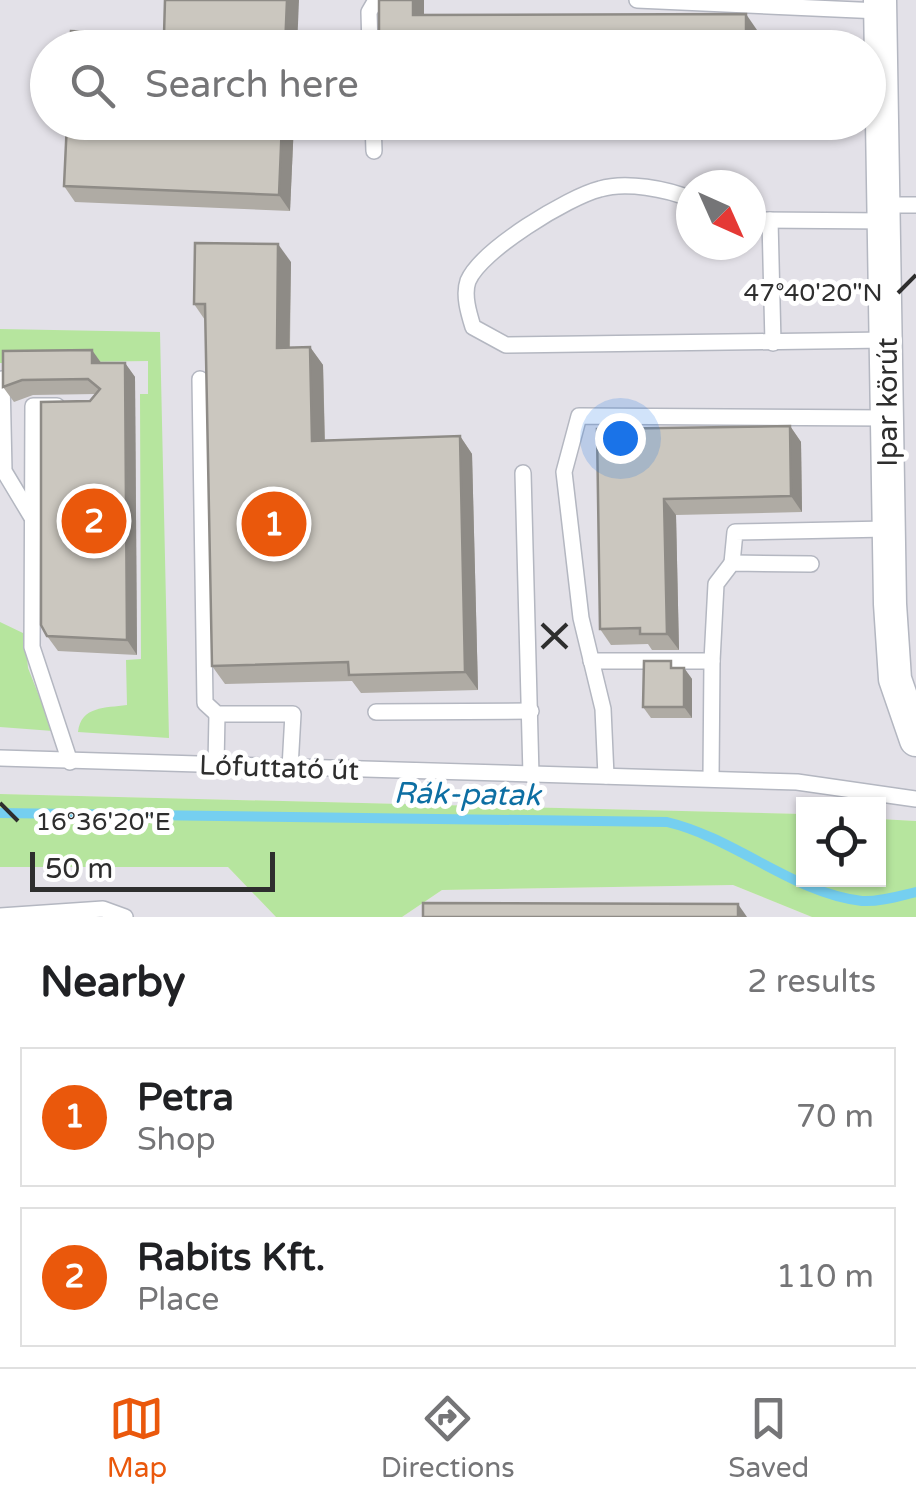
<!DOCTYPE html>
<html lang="en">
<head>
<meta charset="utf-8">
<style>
	:root { --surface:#fff; --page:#f2f2f2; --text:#202124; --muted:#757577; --line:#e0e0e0; --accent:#ea580c }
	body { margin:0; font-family:"Varela Round",sans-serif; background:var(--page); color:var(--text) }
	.controls { position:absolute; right:30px; bottom:30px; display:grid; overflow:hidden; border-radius:0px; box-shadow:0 2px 8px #0004 }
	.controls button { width:90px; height:90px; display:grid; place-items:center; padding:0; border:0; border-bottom:2px solid var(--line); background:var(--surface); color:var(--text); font:50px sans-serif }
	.compass { position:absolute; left:676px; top:170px; width:90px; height:90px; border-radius:50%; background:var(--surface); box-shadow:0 2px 8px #0004; rotate:135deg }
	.scale { position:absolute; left:30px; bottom:25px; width:245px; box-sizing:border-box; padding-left:10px; border:5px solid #2e2e2e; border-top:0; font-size:28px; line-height:35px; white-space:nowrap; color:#2e2e2e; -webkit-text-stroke:8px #fff; paint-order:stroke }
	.you { position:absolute; left:620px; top:438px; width:35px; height:35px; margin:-25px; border:8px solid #fff; border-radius:50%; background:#1a73e8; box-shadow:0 0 0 15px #1a73e833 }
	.badge { display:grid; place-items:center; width:65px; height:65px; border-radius:50%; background:var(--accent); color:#fff; font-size:32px; font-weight:700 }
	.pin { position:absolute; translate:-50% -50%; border:5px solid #fff; box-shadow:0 2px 10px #0006 }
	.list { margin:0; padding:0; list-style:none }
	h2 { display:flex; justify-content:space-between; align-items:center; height:130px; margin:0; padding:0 40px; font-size:42px }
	h2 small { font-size:32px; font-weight:400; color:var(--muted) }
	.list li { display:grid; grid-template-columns:65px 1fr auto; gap:30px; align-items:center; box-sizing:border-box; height:140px; margin:0 20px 20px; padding:0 20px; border:2px solid var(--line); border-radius:0px }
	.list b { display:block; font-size:38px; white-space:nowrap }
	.list p { margin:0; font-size:32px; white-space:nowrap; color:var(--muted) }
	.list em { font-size:32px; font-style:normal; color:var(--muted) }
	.icon { flex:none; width:55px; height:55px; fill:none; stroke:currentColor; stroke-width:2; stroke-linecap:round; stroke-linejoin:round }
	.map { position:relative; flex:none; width:916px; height:917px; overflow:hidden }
	.search { position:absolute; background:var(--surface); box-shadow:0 2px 8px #0004; left:30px; right:30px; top:30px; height:110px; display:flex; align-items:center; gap:25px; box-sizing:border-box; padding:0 35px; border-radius:55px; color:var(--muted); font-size:38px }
	.sheet { height:450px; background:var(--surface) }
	nav { display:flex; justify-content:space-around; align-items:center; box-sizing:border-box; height:140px; border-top:2px solid var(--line); background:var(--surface); font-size:28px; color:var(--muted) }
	nav a { display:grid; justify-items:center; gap:5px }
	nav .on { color:var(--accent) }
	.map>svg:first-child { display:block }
	.industrial { fill:#e3e1e8; fill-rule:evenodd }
	.green { fill:#b6e59e }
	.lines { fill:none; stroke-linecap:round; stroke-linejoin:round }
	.stream { stroke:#75cff0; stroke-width:10 }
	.lane-casing { stroke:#b4b7c1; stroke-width:18 }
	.street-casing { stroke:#b4b7c1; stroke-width:35 }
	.lane { stroke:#fff; stroke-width:15 }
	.street { stroke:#fff; stroke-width:32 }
	.wall { fill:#afaba4 }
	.shaded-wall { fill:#8e8b86 }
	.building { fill:#cbc7bf; stroke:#8e8b86; stroke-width:2.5 }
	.ticks { fill:none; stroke:#2e2e2e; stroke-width:4 }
	.labels { text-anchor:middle; stroke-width:10; stroke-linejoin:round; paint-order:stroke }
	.street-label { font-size:28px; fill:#2e2e2e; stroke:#fff }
	.water-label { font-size:30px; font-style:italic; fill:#0d6fa3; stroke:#fff }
	.ticks-label { font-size:25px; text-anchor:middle; fill:#2e2e2e; stroke:#fff; stroke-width:10; stroke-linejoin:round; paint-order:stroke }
</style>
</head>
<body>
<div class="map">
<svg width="916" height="917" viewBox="0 0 916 917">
	<rect width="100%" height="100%" fill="#efe9e1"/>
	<g class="industrial">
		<path d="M0 0H916V821L879 819 878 804H804L803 814 0 794ZM48 48H868V122H48ZM691 185H751V245H691Z"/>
		<path d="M0 867H228L276 917H0Z"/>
		<path d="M733 885 812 917H402L442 890Z"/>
	</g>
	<g class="green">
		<path d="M0 329 160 332 169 738 78 732C81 706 105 708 127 705L126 660 141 659 140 394H148V361L0 363Z"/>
		<path d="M0 622 25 634 28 668 53 731 0 727Z"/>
		<path d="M0 794 803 814 804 879H878L879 819 916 821V917H812L733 885 442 890 402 917H276L228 867H0Z"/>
	</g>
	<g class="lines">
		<path class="stream" d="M0 813 667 822C735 838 795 894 862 901 880 902 899 896 916 892"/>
		<g class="lane-casing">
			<g id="lane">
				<path d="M637 0 880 11"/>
				<path d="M370 48 369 12 376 0"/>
				<path d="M373 122 374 151"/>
				<path d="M691 199C667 189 626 181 600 189 568 197 481 250 468 281 463 295 469 314 473 327L506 345 886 340"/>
				<path d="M885 205H916"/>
				<path d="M751 220 886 221"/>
				<path d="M770 220 773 343"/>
				<path d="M2 379 4 471 31 516"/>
				<path d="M200 379 205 703 217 714H293L290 768"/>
				<path d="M57 406H33L32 647 70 762"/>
				<path d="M523 473 531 775"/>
				<path d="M732 563 735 532 887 529"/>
				<path d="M591 661H712L716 584 732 563 811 564"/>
				<path d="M376 712 531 711"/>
				<path d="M0 758 797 782 916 799"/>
				<path d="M216 765 217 714"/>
				<path d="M606 776 603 709 581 618 564 472 579 416 887 418"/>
				<path d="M711 778 712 661"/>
				<path d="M0 916 103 909 125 917"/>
			</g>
		</g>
		<g class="street-casing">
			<path id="street" d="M880 0 890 604 895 679 916 740"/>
		</g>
		<use href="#lane" class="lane"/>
		<use href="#street" class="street"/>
	</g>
	<g class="wall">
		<path d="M67 122H294L290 211 75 202 64 186Z"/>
		<path d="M379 122H757V139L391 140Z"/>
		<path d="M291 262 290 347H310L323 365 325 440 460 436 472 454 478 690 361 693 352 681 225 684 212 666 205 320 194 304Z"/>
		<path d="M3 351 101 363H125L135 377 137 655 58 651 47 636 90 401 96 394 33 395 14 402 3 387Z"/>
		<path d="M790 426 801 442 802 512 676 515 679 650H652L648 644 611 645 600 629 597 429Z"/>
		<path d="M676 668H684L692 679V718H651L643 707Z"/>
	</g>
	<g class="shaded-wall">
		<path d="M287 0H299L297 48H285Z"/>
		<path d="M413 0H424V31L413 15Z"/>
		<path d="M746 14 757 30V48H746Z"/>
		<path d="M282 122H294L290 211 279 195Z"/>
		<path d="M757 122V139L746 123Z"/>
		<path d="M278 244 291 262 289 366 277 348Z"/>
		<path d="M310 347 323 365 325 459 312 441Z"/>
		<path d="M92 350 102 364 92 363Z"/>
		<path d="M125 363 135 377 137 655 127 640Z"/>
		<path d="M790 426 801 442 802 512 791 496Z"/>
		<path d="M460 436 472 454 478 690 465 672Z"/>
		<path d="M664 499 676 515 679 650 667 634Z"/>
		<path d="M684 668 692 679V718L684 707Z"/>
		<path d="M738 904 747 917H738Z"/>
	</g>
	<g class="building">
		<path d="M165 0H287L285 48H70L71 31 164 35Z"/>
		<path d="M379 0H413V15L746 14V48H379Z"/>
		<path d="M67 122H282L279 195 64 186Z"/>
		<path d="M379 122H746V123L379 124Z"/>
		<path d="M195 243 278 244 277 348 310 347 312 441 460 436 465 672 349 675 348 662 212 666 205 304H194Z"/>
		<path d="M92 350V363H125L127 640 47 636 41 625V402L90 401 100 389 88 379 22 380 3 387V351Z"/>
		<path d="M790 426 791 496 664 499 667 634H640V628L600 629 597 429Z"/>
		<path d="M644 661H671V668H684V707H643Z"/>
		<path d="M423 903 738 904V917H423Z"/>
	</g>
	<path class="ticks" d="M898 293 916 275M542 624 567 648M542 648 567 624M0 803 18 821"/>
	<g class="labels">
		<g class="street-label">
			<text transform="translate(887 402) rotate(-90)" y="10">Ipar körút</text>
			<text transform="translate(279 767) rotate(2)" y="10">Lófuttató út</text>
		</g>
		<g class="water-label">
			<text transform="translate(467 794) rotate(1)" y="10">Rák-patak</text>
		</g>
	</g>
	<g class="ticks-label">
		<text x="813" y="301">47°40'20"N</text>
		<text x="103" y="830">16°36'20"E</text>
	</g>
</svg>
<div class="controls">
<button><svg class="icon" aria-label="locate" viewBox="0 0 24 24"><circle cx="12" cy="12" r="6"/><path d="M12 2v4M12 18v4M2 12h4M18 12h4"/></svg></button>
</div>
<svg class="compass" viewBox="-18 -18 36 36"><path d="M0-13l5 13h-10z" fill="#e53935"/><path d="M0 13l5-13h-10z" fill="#757577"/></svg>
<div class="scale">50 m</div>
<div class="you"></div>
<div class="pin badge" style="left:274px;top:524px">1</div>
<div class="pin badge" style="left:94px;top:521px">2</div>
<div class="search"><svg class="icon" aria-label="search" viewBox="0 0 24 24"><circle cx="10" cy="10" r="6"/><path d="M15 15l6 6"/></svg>Search here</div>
</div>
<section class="sheet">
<h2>Nearby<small>2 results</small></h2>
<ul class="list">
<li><span class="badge">1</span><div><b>Petra</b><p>Shop</p></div><em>70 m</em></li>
<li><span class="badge">2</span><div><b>Rabits Kft.</b><p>Place</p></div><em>110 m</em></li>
</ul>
</section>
<nav>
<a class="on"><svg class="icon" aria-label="map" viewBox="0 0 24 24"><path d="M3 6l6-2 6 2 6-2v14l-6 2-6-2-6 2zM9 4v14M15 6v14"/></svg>Map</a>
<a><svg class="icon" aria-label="directions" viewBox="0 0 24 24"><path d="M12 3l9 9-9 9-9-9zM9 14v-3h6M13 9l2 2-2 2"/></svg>Directions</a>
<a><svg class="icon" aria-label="saved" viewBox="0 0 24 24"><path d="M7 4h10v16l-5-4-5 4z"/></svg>Saved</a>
</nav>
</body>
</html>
